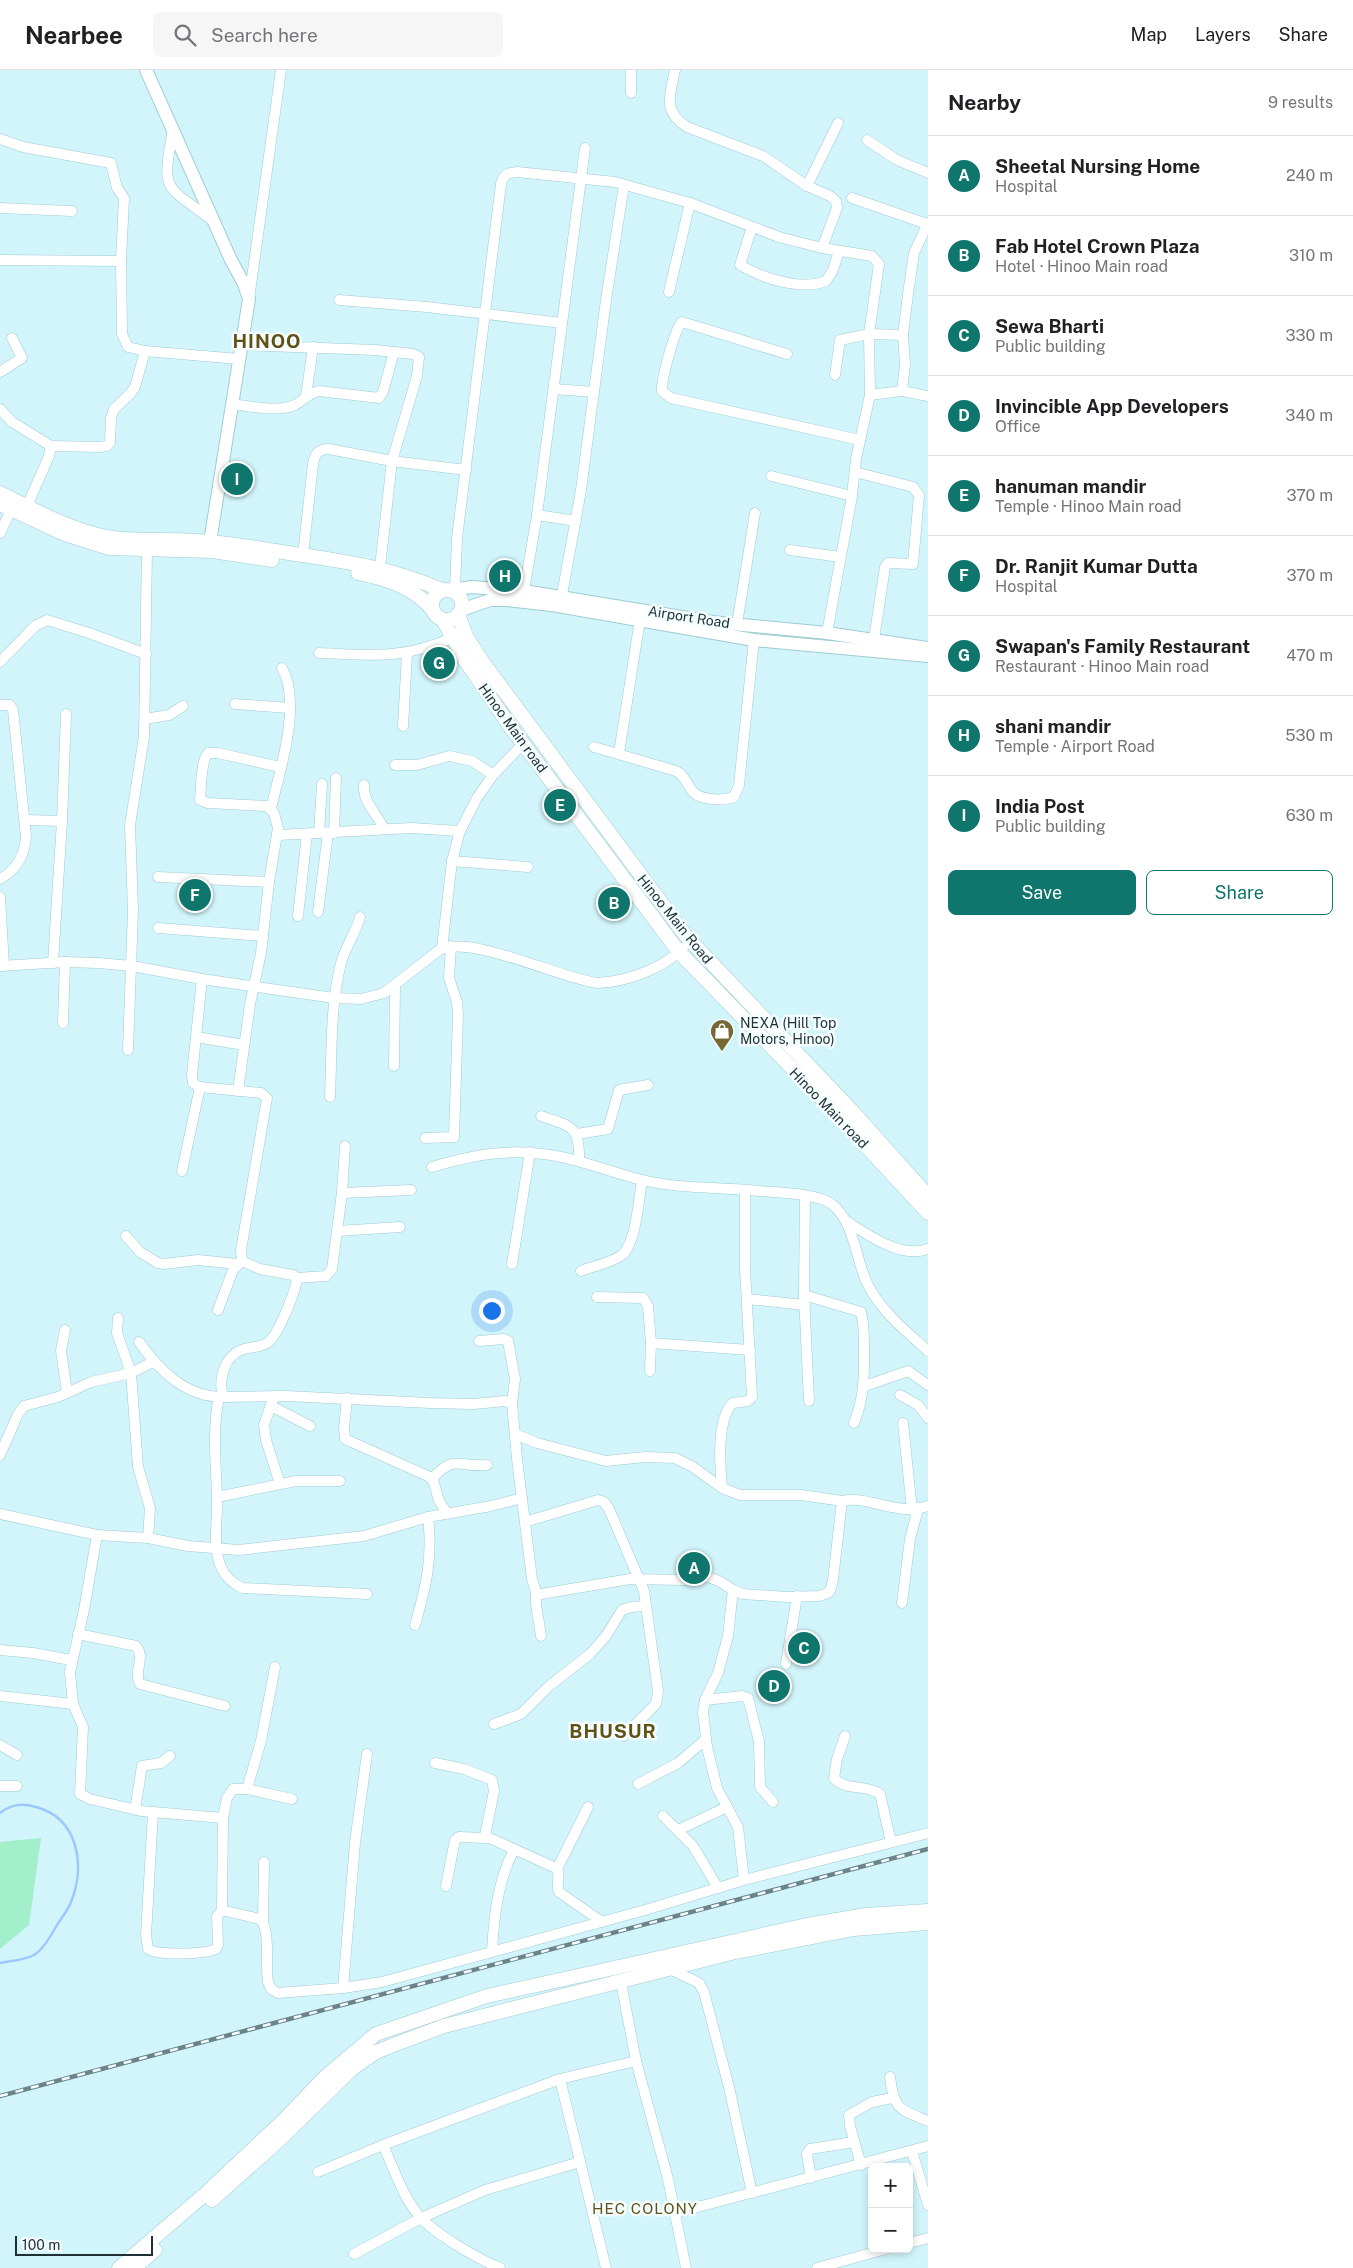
<!DOCTYPE html>
<html lang="en">
<head>
<meta charset="utf-8">
<style>
	:root { --surface:#fff; --page:#f6f6f6; --text:#202124; --muted:#757577; --line:#e0e0e0; --accent:#0f766e }
	body { margin:0; font-family:"Public Sans",sans-serif; background:var(--page); color:var(--text) }
	.controls { position:absolute; right:15px; bottom:15px; display:grid; overflow:hidden; border-radius:8px; box-shadow:0 2px 8px #0003 }
	.controls button { width:45px; height:45px; display:grid; place-items:center; padding:0; border:0; border-bottom:1px solid var(--line); background:var(--surface); color:var(--text); font:25px sans-serif }
	.scale { position:absolute; left:15px; bottom:12px; width:138px; box-sizing:border-box; padding-left:5px; border:2px solid #1f3034; border-top:0; font-size:14px; line-height:18px; white-space:nowrap; color:#1f3034; -webkit-text-stroke:4px #f4fdff; paint-order:stroke }
	.you { position:absolute; left:491px; top:1240px; width:18px; height:18px; margin:-12px; border:4px solid #fff; border-radius:50%; background:#1a73e8; box-shadow:0 0 0 8px #1a73e833 }
	.badge { display:grid; place-items:center; width:32px; height:32px; border-radius:50%; background:var(--accent); color:#fff; font-size:16px; font-weight:700 }
	.pin { position:absolute; translate:-50% -50%; border:2px solid #fff; box-shadow:0 1px 5px #0006 }
	.list { margin:0; padding:0; list-style:none }
	h2 { display:flex; justify-content:space-between; align-items:center; height:65px; margin:0; padding:0 20px; font-size:21px }
	h2 small { font-size:16px; font-weight:400; color:var(--muted) }
	.list li { display:grid; grid-template-columns:32px 1fr auto; gap:15px; align-items:center; box-sizing:border-box; height:80px; padding:0 20px; border-top:1px solid var(--line) }
	.list b { display:block; font-size:19px; white-space:nowrap }
	.list p { margin:0; font-size:16px; white-space:nowrap; color:var(--muted) }
	.list em { font-size:16px; font-style:normal; color:var(--muted) }
	.actions { display:flex; gap:10px; padding:15px 20px }
	.actions a { flex:1; padding:11px 0; border:1px solid var(--accent); border-radius:8px; text-align:center; font-size:18px; color:var(--accent) }
	.actions .main { background:var(--accent); color:#fff }
	.icon { flex:none; width:28px; height:28px; fill:none; stroke:currentColor; stroke-width:2; stroke-linecap:round; stroke-linejoin:round }
	.map { position:relative; flex:none; width:928px; height:2198px; overflow:hidden }
	header { display:flex; align-items:center; gap:30px; box-sizing:border-box; height:70px; padding:0 25px; background:var(--surface); border-bottom:1px solid var(--line) }
	header strong { font-size:24px }
	nav { display:flex; gap:28px; margin-inline-start:auto; font-size:18px }
	.search { width:350px; height:45px; background:var(--page); display:flex; align-items:center; gap:12px; box-sizing:border-box; padding:0 18px; border-radius:8px; color:var(--muted); font-size:19px }
	main { display:flex }
	aside { flex:1; background:var(--surface) }
	.map>svg:first-child { display:block }
	.green { fill:#a4efcb }
	.lines { fill:none; stroke-linecap:round; stroke-linejoin:round }
	.stream { stroke:#9dc7fd; stroke-width:2.5 }
	.minor-casing { stroke:#9fcbd3; stroke-width:11 }
	.tertiary-casing { stroke:#9fcbd3; stroke-width:14 }
	.secondary-casing { stroke:#9fcbd3; stroke-width:15 }
	.minor { stroke:#fff; stroke-width:10 }
	.tertiary { stroke:#fff; stroke-width:12 }
	.secondary { stroke:#fff; stroke-width:14 }
	.rail-casing { stroke:#6b8489; stroke-width:4.5 }
	.rail { stroke:#f4fdff; stroke-width:2.5; stroke-dasharray:8; stroke-linecap:butt }
	.labels { text-anchor:middle; stroke-width:5; stroke-linejoin:round; paint-order:stroke }
	.street-label { font-size:14px; fill:#1f3034; stroke:#f4fdff }
	.poi-label { font-size:14px; fill:#1f3034; stroke:#f4fdff; text-anchor:start }
	.neighbourhood-label { font-size:15px; letter-spacing:1px; fill:#615113; stroke:#f4fdff }
	.district-label { font-size:19px; font-weight:bold; letter-spacing:1px; fill:#615113; stroke:#f4fdff }
</style>
</head>
<body>
<header>
<strong>Nearbee</strong>
<div class="search"><svg class="icon" aria-label="search" viewBox="0 0 24 24"><circle cx="10" cy="10" r="6"/><path d="M15 15l6 6"/></svg>Search here</div>
<nav><a>Map</a><a>Layers</a><a>Share</a></nav>
</header>
<main>
<div class="map">
<svg width="928" height="2198" viewBox="0 0 928 2198">
	<rect width="100%" height="100%" fill="#d2f5fc"/>
	<path class="green" d="M41 1768 29 1855 0 1879V1772Z"/>
	<g class="lines">
		<path class="stream" d="M0 1743C12 1734 22 1733 36 1737 78 1748 86 1795 71 1832 68 1840 62 1847 57 1855 52 1864 43 1880 34 1885 25 1890 10 1891 0 1893"/>
		<g class="minor-casing">
			<g id="minor">
				<path d="M631 0V23"/>
				<path d="M675 0C670 25 662 41 687 57L763 86 807 116 830 126 836 131 837 138 822 178"/>
				<path d="M173 60C161 124 165 114 213 151"/>
				<path d="M0 69 23 77 111 93 117 118 124 128 121 191 122 264 128 277 145 281 239 289"/>
				<path d="M867 70 897 90 928 103"/>
				<path d="M807 116 838 53"/>
				<path d="M852 128 927 154"/>
				<path d="M0 138 72 141"/>
				<path d="M752 157 740 195C762 208 801 221 826 211L833 200 839 181"/>
				<path d="M0 190 121 191"/>
				<path d="M669 222 690 133"/>
				<path d="M249 229 281 0"/>
				<path d="M339 230 427 237 562 253"/>
				<path d="M241 275 375 280 413 284 419 287 417 306 392 391 380 497"/>
				<path d="M787 284 682 252C675 258 661 310 662 321L671 328 860 370"/>
				<path d="M0 302 22 288 12 268"/>
				<path d="M554 319 594 322"/>
				<path d="M902 321 905 295 903 265 908 224 914 183 928 153"/>
				<path d="M870 325 902 321 928 326"/>
				<path d="M306 326 313 277"/>
				<path d="M232 334C250 336 274 342 292 336 302 333 307 323 319 321L379 328 383 322 394 282"/>
				<path d="M0 339 12 352 51 376 49 386 27 436"/>
				<path d="M51 376 100 377 107 376 110 373 111 348 114 339 130 324 135 317 145 281"/>
				<path d="M855 402 913 417 919 425 913 494 888 493 885 497 874 569"/>
				<path d="M771 406 852 426"/>
				<path d="M537 445 576 451"/>
				<path d="M0 463 11 440"/>
				<path d="M790 480 840 487"/>
				<path d="M303 485 313 394C315 384 318 379 329 379L392 391 466 400"/>
				<path d="M455 519 457 468 501 114C503 104 508 103 517 102L615 112 690 133 779 167 822 178 872 186 879 194 869 264 840 270 835 305"/>
				<path d="M524 521 537 445 585 78"/>
				<path d="M562 525 581 420 606 230 624 115"/>
				<path d="M737 554 755 443"/>
				<path d="M827 563 852 426 856 389 870 325 869 264 903 265"/>
				<path d="M319 583C373 585 400 590 452 568"/>
				<path d="M0 592 35 556 47 550 89 563 146 584"/>
				<path d="M235 634 290 638"/>
				<path d="M0 635H10L13 640 26 767C24 787 17 799 0 809"/>
				<path d="M145 649 169 645 183 636"/>
				<path d="M403 656 407 583"/>
				<path d="M594 677 676 701C686 706 687 716 694 723 702 730 724 731 734 727L739 715 754 570"/>
				<path d="M619 683 641 543"/>
				<path d="M395 695H417L449 686 472 691 493 705"/>
				<path d="M364 715C363 734 377 743 384 759"/>
				<path d="M271 738C280 701 302 633 282 598"/>
				<path d="M25 750 62 751"/>
				<path d="M319 763 322 714"/>
				<path d="M334 763 336 708"/>
				<path d="M278 765 411 758 460 761"/>
				<path d="M452 791 528 797"/>
				<path d="M158 807 269 812"/>
				<path d="M0 827 4 896"/>
				<path d="M318 842 328 763"/>
				<path d="M298 846 307 764"/>
				<path d="M158 858 263 866"/>
				<path d="M442 878 452 791 460 761 477 728 493 705 523 674"/>
				<path d="M53 893 62 751 66 644"/>
				<path d="M0 896 65 892 98 893 132 896 202 909 334 928 361 929 384 923 438 881C466 862 562 909 597 913 625 912 663 899 683 878"/>
				<path d="M202 909 192 1005 193 1013 200 1017 261 1023 267 1028 241 1180 242 1191 260 1199 293 1205 297 1208C296 1220 278 1267 267 1273 260 1278 249 1277 241 1280 224 1287 218 1310 223 1327L286 1326 430 1333 474 1334 505 1331 512 1333 517 1389 532 1509 536 1522 541 1524 630 1509 684 1510 708 1507 719 1511 733 1520 743 1524 787 1527 819 1526 828 1523 830 1521 833 1510 842 1431C865 1424 896 1447 928 1436"/>
				<path d="M63 953 65 892"/>
				<path d="M196 967 244 975"/>
				<path d="M128 980 133 840 130 755 144 667 147 479"/>
				<path d="M394 996 395 916"/>
				<path d="M238 1021 250 934 261 883 269 812 278 758 274 743 266 736 208 733 200 730C201 719 201 690 208 683H218L280 697"/>
				<path d="M330 1027C332 983 330 936 341 893 345 877 356 863 360 847"/>
				<path d="M541 1046C570 1056 580 1055 579 1090"/>
				<path d="M577 1064 608 1059 619 1020 648 1015"/>
				<path d="M425 1068 454 1067 458 944 457 932 449 908 451 876"/>
				<path d="M432 1097C464 1087 498 1080 532 1083 571 1085 605 1101 642 1110 680 1119 720 1117 759 1121 778 1123 819 1123 833 1135 856 1155 855 1191 869 1217 883 1243 907 1262 928 1281"/>
				<path d="M182 1101 200 1017"/>
				<path d="M342 1123 411 1120"/>
				<path d="M805 1126 804 1225 809 1331"/>
				<path d="M846 1151C868 1165 901 1189 928 1179"/>
				<path d="M338 1161 400 1157"/>
				<path d="M126 1166 140 1182 158 1193 164 1194 198 1190 237 1194"/>
				<path d="M512 1194 530 1082"/>
				<path d="M581 1201C594 1196 611 1193 622 1185 636 1174 639 1127 642 1110"/>
				<path d="M297 1208 326 1206 332 1199 342 1123 345 1076"/>
				<path d="M804 1225 861 1242C864 1253 864 1265 864 1276 864 1306 865 1325 854 1353"/>
				<path d="M597 1227 643 1228 648 1236 651 1273"/>
				<path d="M747 1229 805 1235"/>
				<path d="M218 1240 233 1200 241 1192"/>
				<path d="M118 1248 117 1263 131 1303 138 1397 150 1438 148 1468"/>
				<path d="M65 1260 61 1281 67 1322"/>
				<path d="M479 1271 503 1269 508 1271 515 1309 512 1333"/>
				<path d="M139 1272C159 1300 185 1327 223 1327"/>
				<path d="M650 1301 651 1273 750 1280"/>
				<path d="M865 1316 908 1301 928 1315"/>
				<path d="M900 1325 918 1335 928 1348"/>
				<path d="M274 1326 264 1355 266 1370 280 1414"/>
				<path d="M219 1327C212 1360 216 1393 217 1427 218 1448 212 1477 221 1497 225 1506 233 1514 243 1518L367 1524"/>
				<path d="M347 1328 344 1358 345 1369 430 1407 434 1413 439 1431 447 1443"/>
				<path d="M271 1336 310 1356"/>
				<path d="M903 1353 912 1440"/>
				<path d="M515 1364 537 1373 606 1391 645 1387 675 1388 693 1397 722 1418 740 1425H801L843 1431"/>
				<path d="M0 1385 18 1344 24 1336 58 1327 91 1312 131 1303 153 1292"/>
				<path d="M432 1409C454 1383 460 1398 487 1395"/>
				<path d="M722 1418C720 1396 716 1349 733 1333L748 1331 752 1327 745 1198V1120"/>
				<path d="M217 1427 296 1411H340"/>
				<path d="M0 1444 97 1465 148 1468 188 1476 239 1480 364 1466 428 1447 491 1436 522 1428"/>
				<path d="M525 1452 598 1430 604 1432 609 1439 644 1521 658 1621 656 1634 624 1666"/>
				<path d="M97 1465 84 1540 70 1602 73 1634 83 1657 80 1724 90 1729 141 1741 223 1748 222 1839 226 1841 260 1849C271 1859 265 1897 268 1912L271 1919 278 1923 343 1918 382 1912 645 1840 744 1810 928 1763"/>
				<path d="M733 1520 728 1566 718 1603 705 1630 703 1642 707 1677 717 1718 738 1757 744 1810"/>
				<path d="M536 1522V1534L541 1566"/>
				<path d="M902 1533 910 1469 918 1439"/>
				<path d="M415 1555C426 1517 433 1488 428 1447"/>
				<path d="M78 1564 136 1576C146 1587 133 1602 140 1614L225 1636"/>
				<path d="M0 1580 33 1583 71 1590"/>
				<path d="M786 1594 797 1526"/>
				<path d="M0 1626 73 1634"/>
				<path d="M705 1630 742 1626 748 1628 759 1671 760 1717 773 1732"/>
				<path d="M494 1654 521 1644 548 1617 590 1584 606 1566 622 1540 631 1537 645 1536"/>
				<path d="M845 1666 837 1689 834 1708C845 1721 866 1714 880 1724L891 1772"/>
				<path d="M0 1675 17 1685"/>
				<path d="M435 1693 464 1699 492 1710 494 1721 485 1766 556 1798C562 1805 555 1814 559 1822L602 1852"/>
				<path d="M638 1714 678 1693 706 1669"/>
				<path d="M0 1716H17"/>
				<path d="M247 1719 261 1671 275 1597"/>
				<path d="M135 1740 142 1696 161 1693 170 1686"/>
				<path d="M153 1743 146 1865 148 1879C160 1886 204 1884 216 1879L218 1875 217 1846 223 1840"/>
				<path d="M663 1746 693 1776 718 1818"/>
				<path d="M223 1748 227 1728 233 1719H247L292 1729"/>
				<path d="M678 1760 727 1737"/>
				<path d="M557 1799 588 1737"/>
				<path d="M446 1816 455 1770 459 1767 486 1768"/>
				<path d="M263 1851 264 1792"/>
				<path d="M492 1881C494 1845 498 1811 514 1779"/>
				<path d="M670 1899 699 1913 704 1922 729 2017 752 2123"/>
				<path d="M621 1912 636 1991 668 2109 686 2198"/>
				<path d="M343 1918 355 1773 367 1684"/>
				<path d="M890 2007C894 2040 899 2039 928 2051"/>
				<path d="M560 2009 606 2198"/>
				<path d="M383 2075C394 2099 403 2128 421 2148 437 2165 478 2189 500 2198"/>
				<path d="M912 2081 928 2135"/>
				<path d="M861 2095 850 2056 849 2045 872 2032 892 2028"/>
				<path d="M318 2102 383 2075 560 2009 636 1991"/>
				<path d="M811 2108 807 2084 810 2079 854 2072"/>
				<path d="M675 2143 928 2076"/>
				<path d="M909 2173 928 2168"/>
				<path d="M354 2184 421 2148 485 2120 580 2092"/>
				<path d="M817 2198 886 2179"/>
			</g>
		</g>
		<g class="tertiary-casing">
			<g id="tertiary">
				<path d="M146 0 231 190 244 214 249 229 210 472"/>
				<path d="M450 520 472 517 524 521 712 552 827 563 928 578"/>
				<path d="M461 540 490 530H507L552 535 754 570 928 586"/>
			</g>
		</g>
		<g class="secondary-casing">
			<g id="secondary">
				<path d="M0 423C31 438 64 457 98 465 129 473 164 468 197 471 230 473 262 479 295 484 349 492 391 498 442 520"/>
				<path d="M0 434 62 463 109 478 212 481 272 490"/>
				<path d="M358 503C386 508 413 517 432 539"/>
				<circle cx="447" cy="535" r="15"/>
				<path d="M458 544 466 566 484 594 686 866 852 1041 928 1126"/>
				<path d="M443 550 465 590 509 655 679 882 826 1033 928 1143"/>
				<path d="M212 2130 277 2072 353 1998 376 1982 396 1974 444 1956 731 1883 854 1859 928 1853"/>
				<path d="M119 2198 204 2125 284 2050 325 2007 376 1964 487 1926 605 1900 807 1855 866 1845 928 1841"/>
				<path d="M134 2198 155 2180"/>
			</g>
		</g>
		<use href="#minor" class="minor"/>
		<use href="#tertiary" class="tertiary"/>
		<use href="#secondary" class="secondary"/>
		<g class="rail-casing">
			<path id="rail" d="M0 2026 928 1779"/>
		</g>
		<use href="#rail" class="rail"/>
	</g>
	<defs>
		<g id="shop-pin" transform="scale(1.25)"><path d="M0 17L-7.5 6A9.5 9.5 0 1 1 7.5 6Z" fill="#776936" stroke="#f4fdff"/><path d="M-5-2.5h2.3a2.7 3.5 0 0 1 5.4 0H5L5.5 6h-11ZM-1.5-2.5h3a1.5 2.3 0 0 0-3 0Z" fill="#fff"/></g>
	</defs>
	<g fill-rule="evenodd">
		<use href="#shop-pin" x="722" y="961"/>
	</g>
	<g class="labels">
		<g class="street-label">
			<text transform="translate(689 547) rotate(9)" y="5">Airport Road</text>
			<text transform="translate(513 658) rotate(54)" y="5">Hinoo Main road</text>
			<text transform="translate(675 849) rotate(51)" y="5">Hinoo Main Road</text>
			<text transform="translate(829 1038) rotate(46)" y="5">Hinoo Main road</text>
		</g>
		<g class="poi-label">
			<text x="740" y="958">NEXA (Hill Top<tspan x="740" dy="16">Motors, Hinoo)</tspan></text>
		</g>
		<g class="neighbourhood-label">
			<text x="645" y="2144">HEC COLONY</text>
		</g>
		<g class="district-label">
			<text x="267" y="278">HINOO</text>
			<text x="613" y="1668">BHUSUR</text>
		</g>
	</g>
</svg>
<div class="controls">
<button>+</button>
<button>−</button>
</div>
<div class="scale">100 m</div>
<div class="you"></div>
<div class="pin badge" style="left:694px;top:1498px">A</div>
<div class="pin badge" style="left:614px;top:833px">B</div>
<div class="pin badge" style="left:804px;top:1578px">C</div>
<div class="pin badge" style="left:774px;top:1616px">D</div>
<div class="pin badge" style="left:560px;top:735px">E</div>
<div class="pin badge" style="left:195px;top:825px">F</div>
<div class="pin badge" style="left:439px;top:593px">G</div>
<div class="pin badge" style="left:505px;top:506px">H</div>
<div class="pin badge" style="left:237px;top:409px">I</div>
</div>
<aside>
<h2>Nearby<small>9 results</small></h2>
<ul class="list">
<li><span class="badge">A</span><div><b>Sheetal Nursing Home</b><p>Hospital</p></div><em>240 m</em></li>
<li><span class="badge">B</span><div><b>Fab Hotel Crown Plaza</b><p>Hotel · Hinoo Main road</p></div><em>310 m</em></li>
<li><span class="badge">C</span><div><b>Sewa Bharti</b><p>Public building</p></div><em>330 m</em></li>
<li><span class="badge">D</span><div><b>Invincible App Developers</b><p>Office</p></div><em>340 m</em></li>
<li><span class="badge">E</span><div><b>hanuman mandir</b><p>Temple · Hinoo Main road</p></div><em>370 m</em></li>
<li><span class="badge">F</span><div><b>Dr. Ranjit Kumar Dutta</b><p>Hospital</p></div><em>370 m</em></li>
<li><span class="badge">G</span><div><b>Swapan's Family Restaurant</b><p>Restaurant · Hinoo Main road</p></div><em>470 m</em></li>
<li><span class="badge">H</span><div><b>shani mandir</b><p>Temple · Airport Road</p></div><em>530 m</em></li>
<li><span class="badge">I</span><div><b>India Post</b><p>Public building</p></div><em>630 m</em></li>
</ul>
<div class="actions"><a class="main">Save</a><a>Share</a></div>
</aside>
</main>
</body>
</html>
